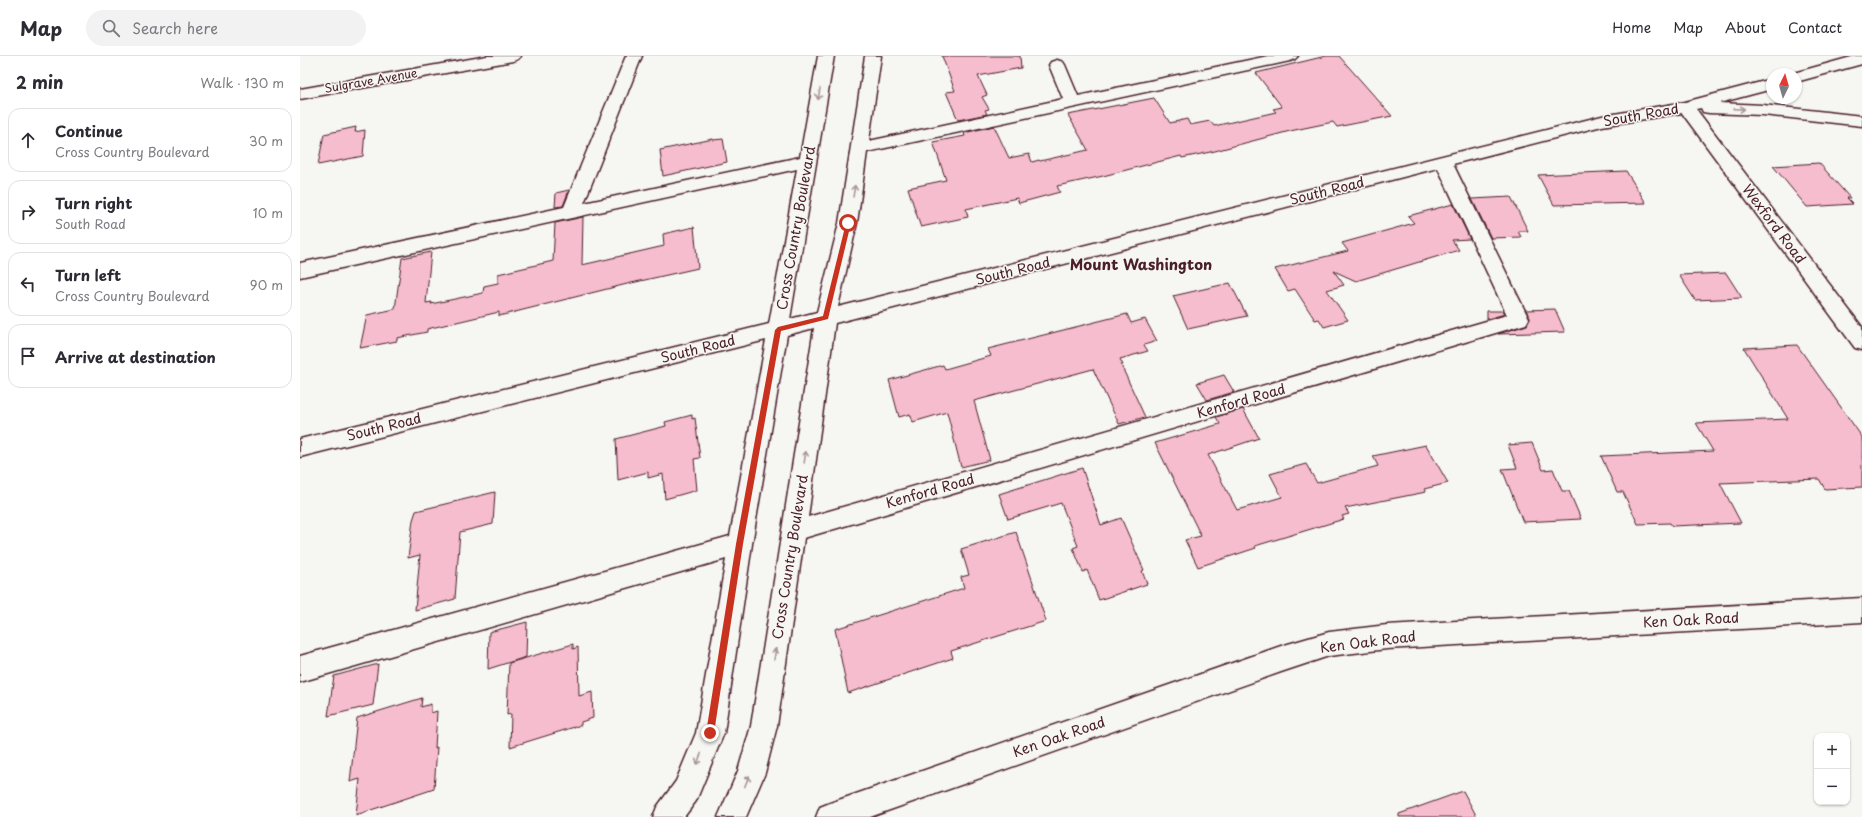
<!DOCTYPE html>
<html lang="en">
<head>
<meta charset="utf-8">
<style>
	:root { --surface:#fff; --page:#f2f2f3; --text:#2b2b33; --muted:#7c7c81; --line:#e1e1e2 }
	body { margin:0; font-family:"Playpen Sans",sans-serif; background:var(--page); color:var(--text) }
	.controls { position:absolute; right:12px; bottom:12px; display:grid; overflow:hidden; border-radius:8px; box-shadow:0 1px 3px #0004 }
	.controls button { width:36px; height:36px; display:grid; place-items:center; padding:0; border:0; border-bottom:1px solid var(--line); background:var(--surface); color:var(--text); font:20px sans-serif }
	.compass { position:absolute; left:1466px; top:12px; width:36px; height:36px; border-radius:50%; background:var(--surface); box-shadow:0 1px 3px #0004; rotate:5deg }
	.stop { position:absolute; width:12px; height:12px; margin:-9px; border:3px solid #c8321e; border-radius:50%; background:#fff }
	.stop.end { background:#c8321e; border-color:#fff; box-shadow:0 1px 4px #0008 }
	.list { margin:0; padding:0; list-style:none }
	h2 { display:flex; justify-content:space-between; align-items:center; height:52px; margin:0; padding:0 16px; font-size:17px }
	h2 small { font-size:13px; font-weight:400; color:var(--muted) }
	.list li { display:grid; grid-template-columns:26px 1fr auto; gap:12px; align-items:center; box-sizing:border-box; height:64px; margin:0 8px 8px; padding:0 8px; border:1px solid var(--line); border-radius:12px }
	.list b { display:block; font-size:15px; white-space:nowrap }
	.list p { margin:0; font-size:13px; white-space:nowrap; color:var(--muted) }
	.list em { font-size:13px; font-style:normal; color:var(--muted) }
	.icon { flex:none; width:22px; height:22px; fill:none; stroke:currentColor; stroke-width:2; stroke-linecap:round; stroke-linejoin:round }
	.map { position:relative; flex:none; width:1562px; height:761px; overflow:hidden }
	header { display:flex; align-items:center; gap:24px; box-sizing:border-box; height:56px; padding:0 20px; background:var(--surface); border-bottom:1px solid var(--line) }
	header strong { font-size:19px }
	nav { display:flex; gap:22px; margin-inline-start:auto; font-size:14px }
	.search { width:280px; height:36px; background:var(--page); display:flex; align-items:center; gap:10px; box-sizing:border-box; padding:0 14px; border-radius:22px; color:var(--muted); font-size:15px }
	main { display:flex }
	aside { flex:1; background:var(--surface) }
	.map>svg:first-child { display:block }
	.building { fill:#f6bdcf; stroke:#4a1f2b }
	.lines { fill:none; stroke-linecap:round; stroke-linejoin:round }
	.minor-casing { stroke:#4a1f2b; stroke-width:3 }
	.minor { fill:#f6f6f2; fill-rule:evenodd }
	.oneway { stroke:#a99598 }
	.route { fill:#c8321e }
	.labels { text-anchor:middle; stroke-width:3; stroke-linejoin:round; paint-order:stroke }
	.far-street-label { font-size:12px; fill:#4a1f2b; stroke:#f6f6f2 }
	.street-label { font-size:14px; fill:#4a1f2b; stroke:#f6f6f2 }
	.neighbourhood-label { font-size:15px; font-weight:bold; fill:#4a1f2b; stroke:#f6f6f2 }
</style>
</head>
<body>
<header>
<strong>Map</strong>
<div class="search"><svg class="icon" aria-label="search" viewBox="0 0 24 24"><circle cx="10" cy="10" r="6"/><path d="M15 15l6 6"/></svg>Search here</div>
<nav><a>Home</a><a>Map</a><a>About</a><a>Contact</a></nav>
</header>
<main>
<aside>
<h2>2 min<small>Walk · 130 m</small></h2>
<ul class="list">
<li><svg class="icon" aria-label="ahead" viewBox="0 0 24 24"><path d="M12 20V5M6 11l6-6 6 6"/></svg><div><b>Continue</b><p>Cross Country Boulevard</p></div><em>30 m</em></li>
<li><svg class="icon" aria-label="right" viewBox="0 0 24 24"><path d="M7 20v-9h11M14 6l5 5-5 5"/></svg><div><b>Turn right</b><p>South Road</p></div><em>10 m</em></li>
<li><svg class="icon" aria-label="left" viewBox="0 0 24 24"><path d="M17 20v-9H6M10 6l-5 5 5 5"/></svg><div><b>Turn left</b><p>Cross Country Boulevard</p></div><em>90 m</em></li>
<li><svg class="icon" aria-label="arrive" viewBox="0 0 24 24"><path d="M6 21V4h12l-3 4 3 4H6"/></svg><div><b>Arrive at destination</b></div></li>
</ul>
</aside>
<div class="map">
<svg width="1562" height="761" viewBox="0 0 1562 761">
	<rect width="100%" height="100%" fill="#f6f6f2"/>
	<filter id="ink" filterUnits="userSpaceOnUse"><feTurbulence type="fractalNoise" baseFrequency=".025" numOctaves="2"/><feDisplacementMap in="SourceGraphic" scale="8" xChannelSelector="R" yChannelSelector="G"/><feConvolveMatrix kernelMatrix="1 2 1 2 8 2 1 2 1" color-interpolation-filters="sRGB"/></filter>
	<g filter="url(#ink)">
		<g class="building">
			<path d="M642 0H720L721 12 678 20 687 39 682 41 689 53 685 54 687 58 658 64 646 36 655 35Z"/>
			<path d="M1026 0H1039L1092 60 1037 71 1033 66 990 75 915 95 882 102 881 100 803 120 757 130 760 136 719 147 717 142 666 153 668 161 621 171 620 169 608 132 646 124 633 86 665 80 664 77 694 70 709 102 729 98 732 106 739 104 740 105 788 94 768 59 854 42 870 67 887 63 890 69 910 65 914 70 976 56 973 53 982 51 956 17Z"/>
			<path d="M56 71 55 76 65 74 63 100 18 109 24 78Z"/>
			<path d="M413 83V84L423 83 427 106 363 120 360 94Z"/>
			<path d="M1519 107 1550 142H1547L1553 148 1507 151 1473 110Z"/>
			<path d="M1326 115 1346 147 1254 149 1238 119Z"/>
			<path d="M269 134 263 150 255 151 256 137Z"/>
			<path d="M1211 141 1228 175H1218L1221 181 1191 182 1172 143Z"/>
			<path d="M1153 148 1170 183 1152 184 1159 194 1056 225 1034 215 1044 229 1027 234 1048 264 1024 271 1019 263 1015 264 995 233 988 235 975 213 1048 195 1042 187 1114 167 1108 160Z"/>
			<path d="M283 161 282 209 364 190 363 178 394 171 398 212 327 228 199 260V256L127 273V276L97 282V285L60 292 67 259 95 253 102 202 131 196 126 247 132 246 131 248 183 237 184 230 198 227V218L253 205 255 167Z"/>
			<path d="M1426 217 1442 242 1395 244 1379 219Z"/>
			<path d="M930 227 947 260 888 273 873 240Z"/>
			<path d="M1255 253 1265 276 1198 278 1227 269 1230 262 1226 254Z"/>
			<path d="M1187 255H1203L1205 258 1187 263Z"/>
			<path d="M827 258 831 267 845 263 857 285 844 289 848 295 820 303 823 309H821L845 361 819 368 793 313 674 345 690 404 661 411 647 356 613 366 610 358 599 361 589 324 643 309 645 313 691 300 688 293Z"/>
			<path d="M1497 289 1562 381V431L1525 433 1519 423 1420 427 1441 467 1372 470 1370 467 1338 468 1323 436H1317L1301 400 1413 395 1396 367 1488 363 1444 292Z"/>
			<path d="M924 319 934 336 907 344 897 327Z"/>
			<path d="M943 353 959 382 908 399 937 454 982 441 970 418 1006 408 1017 427 1078 410 1073 400 1126 389 1148 427 1124 433 1126 436 1045 452 1049 458 1042 460 1044 463 955 490 956 492 898 511 885 484 901 480 855 387 920 368 916 361Z"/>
			<path d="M392 359V363L395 362 400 402 394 403 397 434 365 443 363 418 348 422V416L318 424 316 383 366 370 365 366Z"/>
			<path d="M1232 387 1243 414 1253 413 1262 435H1269L1281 463 1223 466 1202 413 1217 412 1208 389Z"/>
			<path d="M782 412 801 469 821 462 844 514 842 515 847 528 799 544 787 514 783 516 773 492 778 490 761 447 708 463 699 438Z"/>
			<path d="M195 436 193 468 160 476 155 543 115 554 120 499 108 502 113 464 116 455Z"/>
			<path d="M716 476 746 565 651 595 653 602 548 637 535 573 664 532 661 521 669 519 661 493Z"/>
			<path d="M227 566 226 601 188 613 189 576Z"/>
			<path d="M273 588V593L278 591 279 640 292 636 293 662 281 666V669L210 691 211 658 207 659 209 607Z"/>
			<path d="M78 608 73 649 28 660 34 620Z"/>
			<path d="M122 642 121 651 131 648V657L137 655 135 692 137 691 134 733 56 759 60 723 50 726 57 662Z"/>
			<path d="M1163 735 1177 761H1099V758Z"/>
		</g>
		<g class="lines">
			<g class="minor-casing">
				<g id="minor">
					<path d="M187 0H221L218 3 213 5 0 43V33Z"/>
					<path d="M326 0H342L284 147 500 101 518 0H534L490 263 517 256 539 167 565 0H581L569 85 763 43 749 9 751 6 757 4 763 6 765 9 778 40 968 0H998L995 3 990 5 567 96 557 167 538 251 1302 60 1385 46 1472 23V33L1419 47 1463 49 1562 60V70L1463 59 1409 57 1403 56 1401 52 1396 53 1562 271V294L1555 292 1382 57 1302 70 1153 108 1229 263 1226 268 504 482 477 670 465 717 446 761H418L438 715 451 670 514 272 487 279 452 488 424 677 396 745 384 761H353L357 751 376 725 396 677 426 503 0 626V600L430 480 466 284 0 401V383L469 268 497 113 0 221V207L264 151ZM1138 112 1207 259 508 461 535 267Z"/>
					<path d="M1555 0H1562V8L1496 26V18H1490Z"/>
					<path d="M1562 542V566L1087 593 1029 600 981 616 570 761H516L520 751 530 747 981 590 1029 576 1087 569Z"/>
				</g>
			</g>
			<use href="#minor" class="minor"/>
		</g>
		<defs><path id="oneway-shaft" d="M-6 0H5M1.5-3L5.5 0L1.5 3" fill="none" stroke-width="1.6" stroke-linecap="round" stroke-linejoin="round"/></defs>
		<g class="oneway">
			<use href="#oneway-shaft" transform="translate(519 38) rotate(100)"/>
			<use href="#oneway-shaft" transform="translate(1439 53) rotate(2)"/>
			<use href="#oneway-shaft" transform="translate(554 135) rotate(-81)"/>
			<use href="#oneway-shaft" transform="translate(505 401) rotate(-82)"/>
			<use href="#oneway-shaft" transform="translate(475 598) rotate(-81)"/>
			<use href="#oneway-shaft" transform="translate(399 703) rotate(112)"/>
			<use href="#oneway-shaft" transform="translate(447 725) rotate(-68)"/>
		</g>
	</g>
	<path class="route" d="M548 165 551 167 528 263 481 275 443 488 414 677 410 681 406 677 436 488 475 274 478 271 523 260 546 167Z"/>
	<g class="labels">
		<g class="far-street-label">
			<text transform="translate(71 25) rotate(-10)" y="4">Sulgrave Avenue</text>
		</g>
		<g class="street-label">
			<text transform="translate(1341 59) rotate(-10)" y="5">South Road</text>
			<text transform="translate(1027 135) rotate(-14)" y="5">South Road</text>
			<text transform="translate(1474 168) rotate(53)" y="5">Wexford Road</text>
			<text transform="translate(496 172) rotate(-80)" y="5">Cross Country Boulevard</text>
			<text transform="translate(713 215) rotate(-14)" y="5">South Road</text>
			<text transform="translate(398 293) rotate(-14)" y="5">South Road</text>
			<text transform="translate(941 345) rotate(-16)" y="5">Kenford Road</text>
			<text transform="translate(84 371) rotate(-14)" y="5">South Road</text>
			<text transform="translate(630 435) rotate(-16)" y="5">Kenford Road</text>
			<text transform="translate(490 501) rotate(-81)" y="5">Cross Country Boulevard</text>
			<text transform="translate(1391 564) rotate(-3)" y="5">Ken Oak Road</text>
			<text transform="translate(1068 586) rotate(-7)" y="5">Ken Oak Road</text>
			<text transform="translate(759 681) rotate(-19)" y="5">Ken Oak Road</text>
		</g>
		<g class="neighbourhood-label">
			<text x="841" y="214">Mount Washington</text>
		</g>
	</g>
</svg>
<div class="controls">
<button>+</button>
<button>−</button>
</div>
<svg class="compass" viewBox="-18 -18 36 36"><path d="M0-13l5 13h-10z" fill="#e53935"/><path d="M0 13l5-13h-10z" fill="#7c7c81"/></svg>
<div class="stop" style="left:548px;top:167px"></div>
<div class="stop end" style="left:410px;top:677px"></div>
</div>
</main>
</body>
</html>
